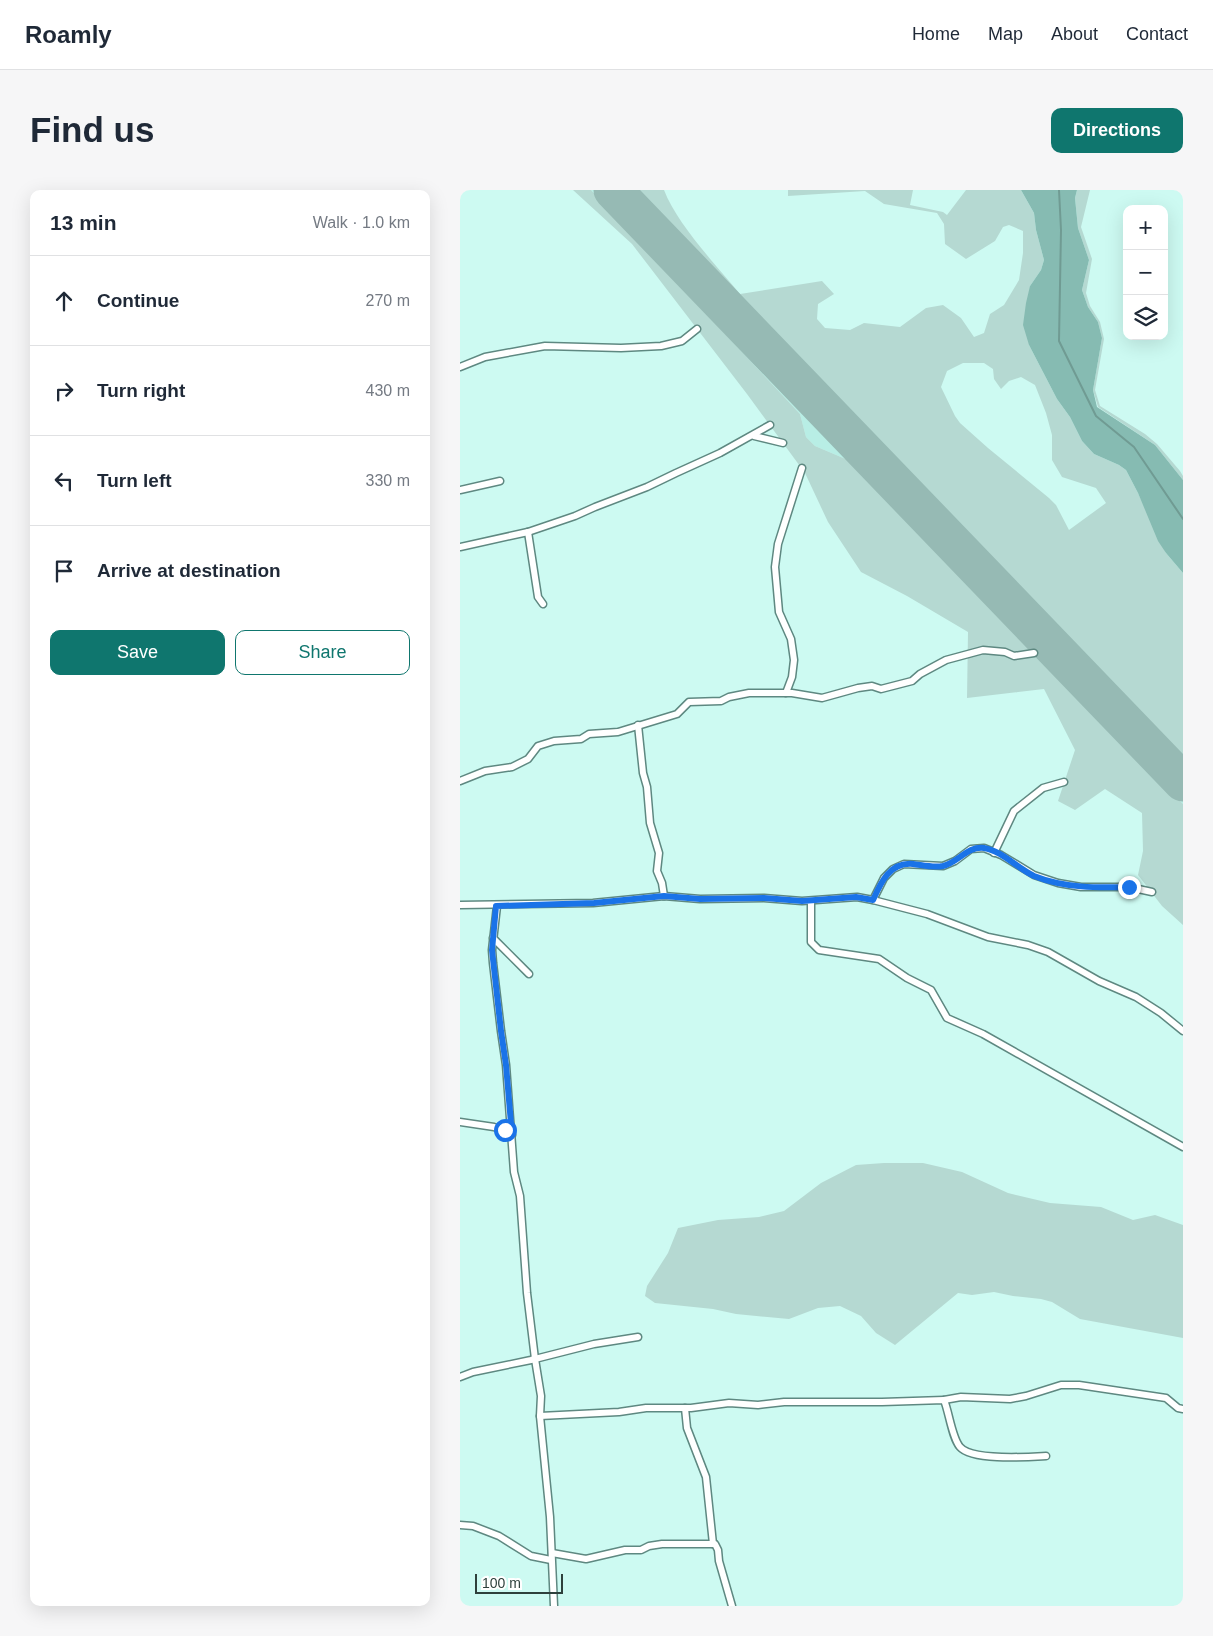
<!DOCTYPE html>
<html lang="en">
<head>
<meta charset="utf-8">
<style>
	:root { --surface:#fff; --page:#f6f6f7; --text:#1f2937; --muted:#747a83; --line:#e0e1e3; --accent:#0f766e }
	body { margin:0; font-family:Arial,sans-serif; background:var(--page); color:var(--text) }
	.controls { position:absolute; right:15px; top:15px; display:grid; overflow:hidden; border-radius:10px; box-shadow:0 5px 20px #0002 }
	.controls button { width:45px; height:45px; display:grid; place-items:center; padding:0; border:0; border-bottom:1px solid var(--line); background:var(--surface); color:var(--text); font:25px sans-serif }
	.scale { position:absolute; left:15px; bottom:12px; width:88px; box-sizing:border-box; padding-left:5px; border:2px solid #2e403c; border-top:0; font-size:14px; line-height:18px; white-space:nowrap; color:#2e403c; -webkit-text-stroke:4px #fff; paint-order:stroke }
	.stop { position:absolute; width:15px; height:15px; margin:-11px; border:4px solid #1a73e8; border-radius:50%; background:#fff }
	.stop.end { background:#1a73e8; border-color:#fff; box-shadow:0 1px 5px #0008 }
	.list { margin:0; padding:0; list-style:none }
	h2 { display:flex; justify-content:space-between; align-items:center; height:65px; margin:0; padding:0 20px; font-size:21px }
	h2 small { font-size:16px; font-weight:400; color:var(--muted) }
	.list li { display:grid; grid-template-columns:32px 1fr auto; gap:15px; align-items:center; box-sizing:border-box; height:90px; padding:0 20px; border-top:1px solid var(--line) }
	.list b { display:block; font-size:19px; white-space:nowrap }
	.list em { font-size:16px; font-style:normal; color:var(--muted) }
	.actions { display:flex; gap:10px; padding:15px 20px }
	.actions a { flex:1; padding:11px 0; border:1px solid var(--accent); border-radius:10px; text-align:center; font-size:18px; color:var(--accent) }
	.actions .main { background:var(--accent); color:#fff }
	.icon { flex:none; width:28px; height:28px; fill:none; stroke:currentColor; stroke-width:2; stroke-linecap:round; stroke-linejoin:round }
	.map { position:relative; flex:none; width:723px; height:1416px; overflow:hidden; border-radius:10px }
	header { display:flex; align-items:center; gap:30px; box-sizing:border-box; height:70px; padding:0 25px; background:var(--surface); border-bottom:1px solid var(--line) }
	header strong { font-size:24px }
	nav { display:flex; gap:28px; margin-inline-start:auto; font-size:18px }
	.intro { display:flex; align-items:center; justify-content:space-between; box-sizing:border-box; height:120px; padding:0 30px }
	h1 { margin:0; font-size:35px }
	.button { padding:12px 22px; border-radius:10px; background:var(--accent); color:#fff; font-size:18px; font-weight:700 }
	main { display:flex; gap:30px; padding:0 30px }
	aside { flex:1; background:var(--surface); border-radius:10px; box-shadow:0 5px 20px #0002 }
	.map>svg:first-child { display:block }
	.built { fill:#b8eee5 }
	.green { fill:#b5d9d2; fill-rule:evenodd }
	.forest { fill:#86bbb2 }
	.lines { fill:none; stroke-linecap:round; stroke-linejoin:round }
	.stream { stroke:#709b93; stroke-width:2 }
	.runway { stroke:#96bab4; stroke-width:39 }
	.street-casing { stroke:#5e8881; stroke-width:9 }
	.street { stroke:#fff; stroke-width:6 }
	.route { stroke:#1a73e8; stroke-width:6 }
</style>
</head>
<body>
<header>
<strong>Roamly</strong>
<nav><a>Home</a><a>Map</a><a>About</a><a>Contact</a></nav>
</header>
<div class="intro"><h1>Find us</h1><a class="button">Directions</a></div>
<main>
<aside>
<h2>13 min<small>Walk · 1.0 km</small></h2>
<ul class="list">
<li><svg class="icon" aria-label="ahead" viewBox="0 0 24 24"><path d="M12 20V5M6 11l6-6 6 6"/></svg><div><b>Continue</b></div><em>270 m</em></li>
<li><svg class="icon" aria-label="right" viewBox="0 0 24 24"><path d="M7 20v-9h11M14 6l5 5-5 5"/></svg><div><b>Turn right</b></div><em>430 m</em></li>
<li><svg class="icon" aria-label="left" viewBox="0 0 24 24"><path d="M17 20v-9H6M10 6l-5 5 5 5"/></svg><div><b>Turn left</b></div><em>330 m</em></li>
<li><svg class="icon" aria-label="arrive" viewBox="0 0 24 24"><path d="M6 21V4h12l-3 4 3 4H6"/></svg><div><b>Arrive at destination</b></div></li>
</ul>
<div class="actions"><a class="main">Save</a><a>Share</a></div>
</aside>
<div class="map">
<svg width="723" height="1416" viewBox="0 0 723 1416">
	<rect width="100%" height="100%" fill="#cdfaf2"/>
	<path class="built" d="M131 0H170L358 202 723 582V614L402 281 388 270 355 256 346 247 340 224Z"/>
	<g class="green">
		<path d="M113 0H131L340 224 346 247 355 256 388 270 402 281 723 614V735L702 716 678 685 683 661 682 623 645 599 615 620 598 611 615 560 584 499 507 508 508 442 447 406 401 382 368 332 345 283 287 204 172 54Z"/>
		<path d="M170 0H204C217 34 256 75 280 104L362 91 374 104 358 114 357 129 365 138 390 140 404 133 440 137 466 118 483 115 501 128 514 147 524 143 530 124 544 115 559 90 563 63V41L549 35 543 37 535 51 506 69 485 54 484 34 477 23 424 14 405 1 328 6V0H453L450 15 483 22 487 25 506 0H561L574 23 576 40 584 70 581 80 570 96 569 155 597 209 610 227 622 251 634 264 659 275 666 280 678 303 706 363 723 383V582L358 202ZM503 173H524L533 179 534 189 541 199 549 191 561 187 575 195 586 223 592 245V270L602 287 636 298 646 313 609 340 596 315 589 308 528 258 500 233 495 226 481 197 487 181Z"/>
		<path d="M617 0H630L621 37 632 69 626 103 630 116 640 132 644 149 635 200 640 216 685 244 697 254 720 281 723 286V290L695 255 638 217 633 200 642 148 638 132 628 117 622 100 629 70 618 38 615 8Z"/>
		<path d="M424 973H463L502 982 548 1003 590 1013 641 1017 673 1030 695 1025 723 1035V1148L620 1129 592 1112 581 1109 553 1106 534 1102 512 1105 498 1103 435 1155 416 1143 401 1126 380 1116 358 1118 329 1129 276 1124 253 1119 195 1113 185 1106 187 1096 208 1063 218 1038 258 1030 299 1027 324 1021 361 993 396 975Z"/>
	</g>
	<path class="forest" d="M561 0H617L615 8 618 38 629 70 622 100 628 117 638 132 642 148 633 200 637 217 695 255 723 290V383L706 363 698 351 678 303 666 280 659 275 634 264 622 251 610 227 597 209 569 155 563 135 566 113 570 96 581 80 584 70 576 40 574 23Z"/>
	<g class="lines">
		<path class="stream" d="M599 0 601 40 599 151 636 226 674 257 723 329"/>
		<path class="runway" d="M153 0 723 592"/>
		<g class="street-casing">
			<g id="street">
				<path d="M0 177 25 167 85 156 161 158 201 156 222 151 237 139"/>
				<path d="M294 246 323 253"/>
				<path d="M0 300 40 291"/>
				<path d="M68 342 78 407 83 414"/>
				<path d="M0 357 68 342 115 326 135 317 187 297 216 283 260 263 310 235"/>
				<path d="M326 503 332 487 334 470 331 449 319 422 315 377 318 354 342 278"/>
				<path d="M178 535 183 583 187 597 190 633 199 663 197 681 202 693 204 706"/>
				<path d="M0 591 25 581 52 577 68 569 78 556 94 551 121 549 129 544 158 542 217 524 229 512 261 511 269 507 289 503H332L362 508 398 498 412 496 421 499 452 491 460 484 486 470 523 460 545 462 554 466 574 463"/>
				<path d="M534 663 554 621 583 598 604 592"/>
				<path d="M413 710 424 688 433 679 444 674 483 676 495 671 511 659 524 658 541 665 574 685 598 693 621 697H669L692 702"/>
				<path d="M351 711V752L359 760 419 769 447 788 471 800 487 828 523 844 723 957"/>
				<path d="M0 715 133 713 204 706 240 709 304 708 342 711 397 707 413 710 467 724 528 747 568 755 588 762 639 791 676 807 701 823 723 841"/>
				<path d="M37 716 32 760 33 773 41 841 46 875 54 982 60 1006 67 1103 75 1169 81 1206 80 1226 90 1327 94 1416"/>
				<path d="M33 748 69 784"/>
				<path d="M0 932 34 937 52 945"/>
				<path d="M0 1187 13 1182 71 1170 134 1154 178 1147"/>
				<path d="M484 1210 501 1207 550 1209 566 1206 601 1195H619L706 1208 718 1218 723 1219"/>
				<path d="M225 1218 227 1238 246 1287 253 1354"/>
				<path d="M80 1226 159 1222 186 1218H231L269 1213 298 1215 324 1212H422L484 1210C489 1222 492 1248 500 1257 512 1271 567 1267 586 1266"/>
				<path d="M0 1335 13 1336 39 1346 71 1366 91 1370"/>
				<path d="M92 1363 126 1369 165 1360H181L189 1356 202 1354H255L258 1360 259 1371 272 1416"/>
			</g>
		</g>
		<use href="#street" class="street"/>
	</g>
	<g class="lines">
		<path class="route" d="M45 940 52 945 46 875 41 841 32 760 36 716 134 713 204 706 240 709 304 708 342 711 396 707 413 710C421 692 430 672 453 674 462 675 473 678 483 676 499 672 507 656 524 658 542 661 557 678 574 686 604 698 637 698 669 697"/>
	</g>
</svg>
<div class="controls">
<button>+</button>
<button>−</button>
<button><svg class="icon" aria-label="layers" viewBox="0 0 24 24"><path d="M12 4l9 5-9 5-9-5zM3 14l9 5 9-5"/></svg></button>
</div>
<div class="scale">100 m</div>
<div class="stop" style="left:45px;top:940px"></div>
<div class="stop end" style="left:669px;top:697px"></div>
</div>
</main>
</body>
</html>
